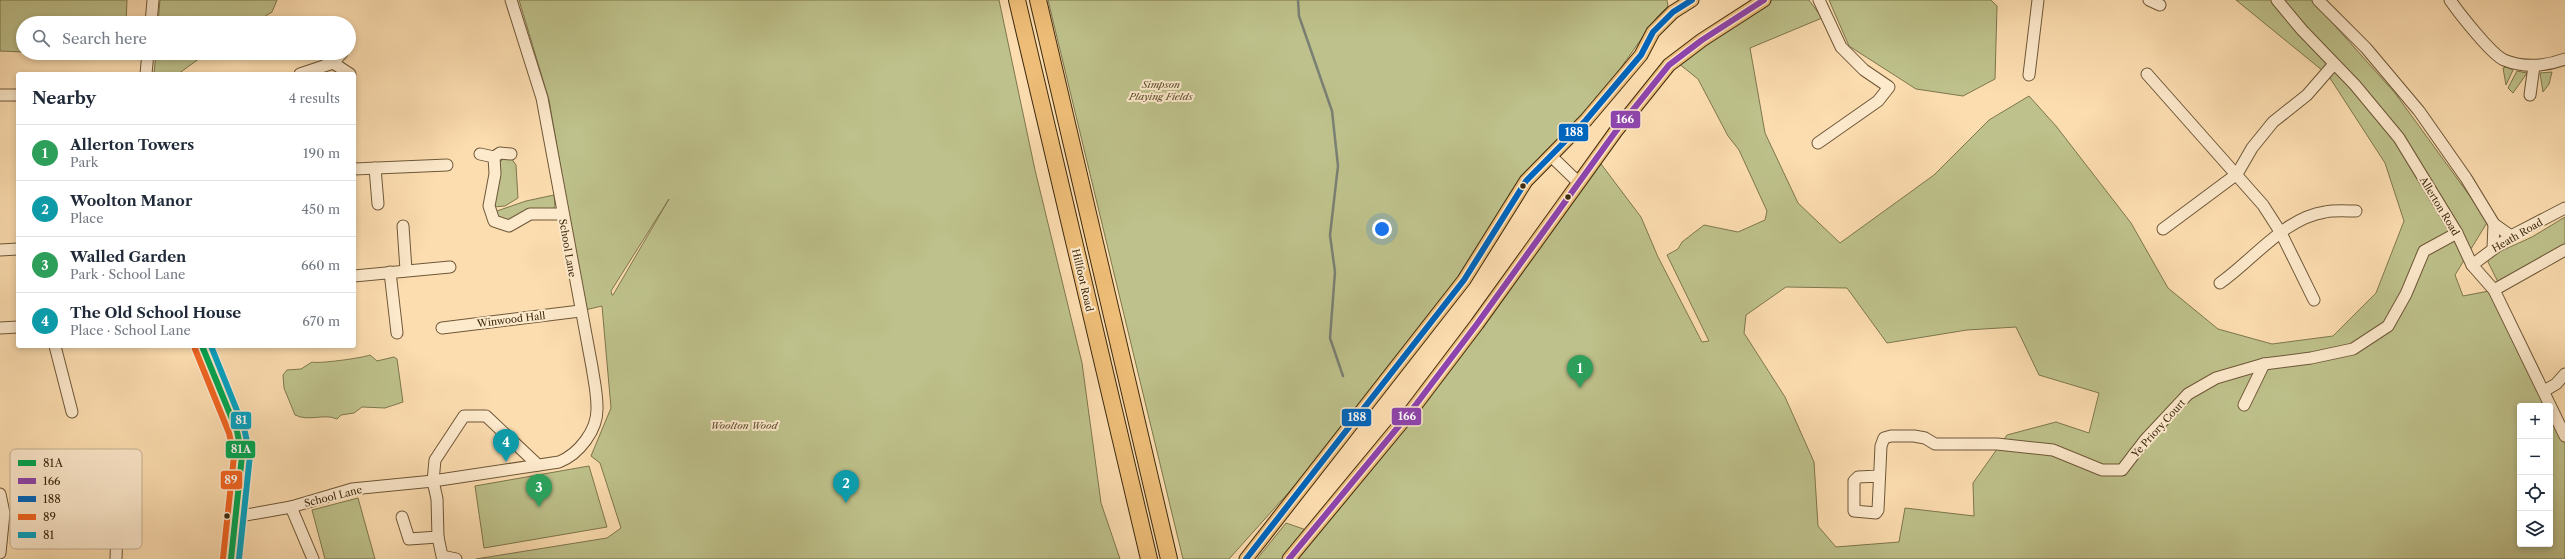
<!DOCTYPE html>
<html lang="en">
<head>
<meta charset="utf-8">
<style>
	:root { --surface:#fff; --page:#f2f2f3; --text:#1f2937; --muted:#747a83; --line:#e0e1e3; --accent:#8f2418 }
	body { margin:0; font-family:"Libre Caslon Text",serif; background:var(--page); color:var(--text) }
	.controls { position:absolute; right:12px; bottom:12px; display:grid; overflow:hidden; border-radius:4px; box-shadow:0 2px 6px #0003 }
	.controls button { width:36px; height:36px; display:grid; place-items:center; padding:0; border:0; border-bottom:1px solid var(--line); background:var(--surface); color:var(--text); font:20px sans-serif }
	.you { position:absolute; left:1382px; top:229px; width:14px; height:14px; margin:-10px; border:3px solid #fff; border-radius:50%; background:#1a73e8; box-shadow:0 0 0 6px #1a73e833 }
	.badge { display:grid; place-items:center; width:26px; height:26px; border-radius:50%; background:var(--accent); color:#fff; font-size:13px; font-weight:700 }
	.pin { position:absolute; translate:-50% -33px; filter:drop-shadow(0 1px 2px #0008) }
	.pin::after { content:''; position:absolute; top:21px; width:14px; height:12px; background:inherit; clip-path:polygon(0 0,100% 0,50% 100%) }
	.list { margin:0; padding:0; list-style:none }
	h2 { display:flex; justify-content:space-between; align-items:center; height:52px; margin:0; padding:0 16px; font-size:17px }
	h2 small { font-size:13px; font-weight:400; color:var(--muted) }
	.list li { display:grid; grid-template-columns:26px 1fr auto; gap:12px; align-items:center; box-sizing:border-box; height:56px; padding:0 16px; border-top:1px solid var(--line) }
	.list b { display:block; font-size:15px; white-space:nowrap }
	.list p { margin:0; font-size:13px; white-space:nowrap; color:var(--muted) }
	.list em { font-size:13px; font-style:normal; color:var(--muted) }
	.icon { flex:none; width:22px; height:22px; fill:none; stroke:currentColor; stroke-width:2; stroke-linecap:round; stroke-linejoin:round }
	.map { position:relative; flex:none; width:2565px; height:559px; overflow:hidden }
	.search { position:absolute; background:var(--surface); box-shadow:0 2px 6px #0003; left:16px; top:16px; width:340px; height:44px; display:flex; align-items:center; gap:10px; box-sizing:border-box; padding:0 14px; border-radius:22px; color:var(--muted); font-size:15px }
	.panel { position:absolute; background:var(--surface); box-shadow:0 2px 6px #0003; left:16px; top:72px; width:340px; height:276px; border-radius:4px }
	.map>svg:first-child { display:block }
	.green { fill:#bec18b; stroke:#7e764d; fill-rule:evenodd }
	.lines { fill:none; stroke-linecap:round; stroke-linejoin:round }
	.stream { stroke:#7a8073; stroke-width:2.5 }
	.minor-casing { stroke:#6e5737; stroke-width:13 }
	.major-casing { stroke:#3e2a0f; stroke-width:15 }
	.highway-casing { stroke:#3e2a0f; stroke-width:18 }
	.minor { stroke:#fde9cc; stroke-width:11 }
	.major { stroke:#eebe78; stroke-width:13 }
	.highway { stroke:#eebe78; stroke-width:16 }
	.bus-1-casing { stroke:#fde9cc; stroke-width:9 }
	.bus-2-casing { stroke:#fde9cc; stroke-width:9 }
	.bus-3-casing { stroke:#fde9cc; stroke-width:9 }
	.bus-4-casing { stroke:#fde9cc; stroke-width:9 }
	.bus-5-casing { stroke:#fde9cc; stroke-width:9 }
	.bus-1 { stroke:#00a651; stroke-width:6 }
	.bus-2 { stroke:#8e44ad; stroke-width:6 }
	.bus-3 { stroke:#0065bd; stroke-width:6 }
	.bus-4 { stroke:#f26522; stroke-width:6 }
	.bus-5 { stroke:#03a3c4; stroke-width:6 }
	.bus-dot { fill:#3e2a0f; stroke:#fde9cc; stroke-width:1.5 }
	.labels { text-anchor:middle; stroke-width:4; stroke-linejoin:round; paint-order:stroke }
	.park-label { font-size:10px; font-style:italic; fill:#5e502e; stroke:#fde9cc }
	.street-label { font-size:10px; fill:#3e2a0f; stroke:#fde9cc }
	.key { fill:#fde9cc; stroke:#c4b093; stroke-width:1 }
	.key-label { font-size:11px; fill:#3e2a0f }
	.line-badge { stroke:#fde9cc; stroke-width:1.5 }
	.badge-label { font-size:11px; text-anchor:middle; font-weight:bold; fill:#fff }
</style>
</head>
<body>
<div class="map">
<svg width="2565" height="559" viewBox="0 0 2565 559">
	<rect width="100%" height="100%" fill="#fcddb0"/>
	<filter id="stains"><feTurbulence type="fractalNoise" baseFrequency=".005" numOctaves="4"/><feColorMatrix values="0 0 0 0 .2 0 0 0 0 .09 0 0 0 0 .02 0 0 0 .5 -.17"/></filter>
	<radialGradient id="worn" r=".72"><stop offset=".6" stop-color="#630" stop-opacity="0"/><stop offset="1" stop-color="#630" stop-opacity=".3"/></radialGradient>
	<g class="green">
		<path d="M0 0H127L126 23H23V52L0 51Z"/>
		<path d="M160 0H277L272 12 254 23H158Z"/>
		<path d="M519 0H999L1035 170 1082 363 1101 503 1120 559H476L607 538 621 528 600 463 591 456 611 408 602 306 585 310 549 100ZM669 199 613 295H612L611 291Z"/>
		<path d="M1048 0H1667L1668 6 1657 17 1585 118 1525 178 1463 276 1315 463 1229 559H1183Z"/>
		<path d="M1772 0H1809L1822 18 1750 48 1765 133 1798 203 1840 243 1934 175 1989 120 2029 96 2056 126 2131 223 2168 288 2218 329 2272 344 2333 336 2376 293 2404 221 2385 163 2328 75 2236 0H2312L2395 93 2488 221 2455 275 2463 296 2494 290 2565 436V559H1257L1286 523 1315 533 1598 160 1641 217 1658 257 1702 342 1709 341 1667 255 1678 249 1682 242 1704 225 1738 232 1765 220 1767 211 1739 150 1728 136 1698 79 1678 63 1699 45ZM1786 287 1847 288 1887 343 1967 330 2016 327 2039 375 2099 393 2089 433 2056 422 2007 435 1973 483 1974 516 1905 508 1899 542 1836 547 1818 526 1814 462 1785 397 1744 333 1746 315ZM2520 406H2550V544H2520Z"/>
		<path d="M1829 0H1991L1997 6 1995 79 1963 96 1916 89 1849 46Z"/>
		<path d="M57 53H125V55Z"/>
		<path d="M156 53H207L178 74H154Z"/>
		<path d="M2506 67 2513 70 2506 85 2503 68Z"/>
		<path d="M2517 71 2527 73 2513 93 2508 88Z"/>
		<path d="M2552 72 2549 84 2543 92 2540 73Z"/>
		<path d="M505 157 511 158 516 165 518 198 505 206 493 207 499 163Z"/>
		<path d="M554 195 555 206 553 209 503 222 494 212 526 201Z"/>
		<path d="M2565 217V245L2498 282 2488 262V257L2532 237Z"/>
		<path d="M370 355 377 361 394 357 397 359 403 402 385 408 362 407 354 413 341 415 337 419C324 413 309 422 295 415L284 388 283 375 287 370 301 369 312 362C318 364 363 358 370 355Z"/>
		<path d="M589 466 607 527 484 548 475 486Z"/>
		<path d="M358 498 375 559H325L312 510Z"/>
	</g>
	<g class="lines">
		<path class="stream" d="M1298 0 1299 16 1332 111 1338 166 1330 235 1335 272 1330 338 1343 376"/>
		<g class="minor-casing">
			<g id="minor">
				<path d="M2149 0 2160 5"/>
				<path d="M2277 0 2302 30 2355 85 2399 138 2457 233 2472 265 2494 290 2565 436"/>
				<path d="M2318 0 2366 48 2419 111 2466 178 2494 224 2511 236"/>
				<path d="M2450 0C2459 13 2491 54 2504 60 2524 68 2546 66 2565 59"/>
				<path d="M151 23 153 0"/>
				<path d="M323 53 333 63 350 74"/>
				<path d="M146 74 148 53"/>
				<path d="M300 74 333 63 342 53"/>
				<path d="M2147 74 2263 205 2281 233 2314 300"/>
				<path d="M2029 75 2038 0"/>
				<path d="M0 95H18"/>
				<path d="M2530 95 2534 66"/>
				<path d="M1818 143 1878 101 1889 87 1864 70 1841 47 1819 0"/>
				<path d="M480 154 494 157 500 153 511 154"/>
				<path d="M1551 156 1579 183"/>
				<path d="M494 157 495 174 489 206 494 221 509 226 530 214H562"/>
				<path d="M375 168 378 204"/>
				<path d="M354 169 447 165"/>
				<path d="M403 226 406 270"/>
				<path d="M2163 229 2237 174 2252 148 2273 122 2307 95 2334 64"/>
				<path d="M2493 248 2494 224"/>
				<path d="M0 250 18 249"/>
				<path d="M2472 265 2511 236 2565 208"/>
				<path d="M390 272 397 333"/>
				<path d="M354 276 450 267"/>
				<path d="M2220 283C2252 261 2284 218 2325 212 2335 210 2346 211 2356 211"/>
				<path d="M2494 290 2565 250"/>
				<path d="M0 328 18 327"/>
				<path d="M442 328 580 311"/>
				<path d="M55 346 72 412"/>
				<path d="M202 346 237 431 242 456 231 559"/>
				<path d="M2544 391 2556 384 2565 374"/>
				<path d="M2244 405 2264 364"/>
				<path d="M1879 476 1858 477 1854 481V511L1876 513 1878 510 1881 446 1884 438 1891 436H1914L1925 438 1935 444H1997L2053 450 2102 470H2122L2145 440 2188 394 2216 378 2264 364 2311 358 2353 349 2388 326 2406 294 2424 251 2457 233"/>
				<path d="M0 494 4 513 0 553"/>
				<path d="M291 507 313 559"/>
				<path d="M235 517 291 507 352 489 433 481 559 462C579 454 598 430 597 407 597 393 594 380 592 367L542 98 511 0"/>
				<path d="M402 517 409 539 438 537"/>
				<path d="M116 559 118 501"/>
				<path d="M456 559 442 556 438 537 437 499 433 481 435 460 464 416H486L538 465"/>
			</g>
		</g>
		<g class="major-casing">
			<g id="major">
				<path d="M1246 559 1464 280 1526 181 1586 120 1641 55 1653 32 1673 12 1692 0"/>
				<path d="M1289 559 1408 415 1477 324 1616 131 1669 65 1702 40 1764 0"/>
			</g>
		</g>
		<g class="highway-casing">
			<g id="highway">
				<path d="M1017 0 1149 559"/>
				<path d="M1038 0 1169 559"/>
			</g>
		</g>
		<use href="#minor" class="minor"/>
		<use href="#major" class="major"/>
		<use href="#highway" class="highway"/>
		<g class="bus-1-casing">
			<path id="bus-1" d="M202 346 237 431 242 456 231 559"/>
		</g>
		<g class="bus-2-casing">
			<path id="bus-2" d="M1289 559 1408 415 1477 324 1616 131 1669 65 1702 40 1764 0"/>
		</g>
		<g class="bus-3-casing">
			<path id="bus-3" d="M1246 559 1464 280 1526 181 1586 120 1641 55 1653 32 1673 12 1692 0"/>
		</g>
		<g class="bus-4-casing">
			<path id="bus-4" d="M195 349 229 433 234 456 223 558"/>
		</g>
		<g class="bus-5-casing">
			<path id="bus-5" d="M211 346 244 428 250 455 239 559"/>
		</g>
		<use href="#bus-1" class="bus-1"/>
		<use href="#bus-2" class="bus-2"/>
		<use href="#bus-3" class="bus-3"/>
		<use href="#bus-4" class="bus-4"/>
		<use href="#bus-5" class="bus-5"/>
	</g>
	<g class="bus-dot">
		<circle cx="1523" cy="186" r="3.5"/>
		<circle cx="1568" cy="197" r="3.5"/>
		<circle cx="227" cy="516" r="3.5"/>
	</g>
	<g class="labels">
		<g class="park-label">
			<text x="1161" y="88">Simpson<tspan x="1161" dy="12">Playing Fields</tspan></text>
			<text x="744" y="429">Woolton Wood</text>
		</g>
		<g class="street-label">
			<text transform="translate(2440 206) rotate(59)" y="4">Allerton Road</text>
			<text transform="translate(2517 235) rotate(-30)" y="4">Heath Road</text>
			<text transform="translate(568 248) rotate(80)" y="4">School Lane</text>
			<text transform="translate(1083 280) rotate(77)" y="4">Hillfoot Road</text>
			<text transform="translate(511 319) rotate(-7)" y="4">Winwood Hall</text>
			<text transform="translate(2158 428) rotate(-48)" y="4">Ye Priory Court</text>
			<text transform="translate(333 496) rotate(-14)" y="4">School Lane</text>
		</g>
	</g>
	<rect x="10" y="449" width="132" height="100" rx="6" class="key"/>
	<rect x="18" y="460" width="18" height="6" fill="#00a651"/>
	<rect x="18" y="478" width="18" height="6" fill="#8e44ad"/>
	<rect x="18" y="496" width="18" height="6" fill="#0065bd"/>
	<rect x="18" y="514" width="18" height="6" fill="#f26522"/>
	<rect x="18" y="532" width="18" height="6" fill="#03a3c4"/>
	<g class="key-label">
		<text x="43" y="467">81A</text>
		<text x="43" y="485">166</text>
		<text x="43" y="503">188</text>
		<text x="43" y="521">89</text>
		<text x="43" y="539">81</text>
	</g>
	<g class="line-badge">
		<rect x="1610" y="110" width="31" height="19" rx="4" fill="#8e44ad"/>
		<rect x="1558" y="123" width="31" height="19" rx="4" fill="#0065bd"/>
		<rect x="1391" y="407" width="31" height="19" rx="4" fill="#8e44ad"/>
		<rect x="1341" y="408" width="31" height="19" rx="4" fill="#0065bd"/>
		<rect x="230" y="411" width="22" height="19" rx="4" fill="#03a3c4"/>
		<rect x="225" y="440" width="31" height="19" rx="4" fill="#00a651"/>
		<rect x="220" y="470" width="23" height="20" rx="4" fill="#f26522"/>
	</g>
	<g class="badge-label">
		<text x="1625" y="123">166</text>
		<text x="1574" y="136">188</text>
		<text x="1407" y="420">166</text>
		<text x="1357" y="421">188</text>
		<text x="241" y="424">81</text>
		<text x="241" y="453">81A</text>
		<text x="231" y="484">89</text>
	</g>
	<rect width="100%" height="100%" filter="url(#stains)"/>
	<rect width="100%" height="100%" fill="url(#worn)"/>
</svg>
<div class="controls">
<button>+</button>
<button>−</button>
<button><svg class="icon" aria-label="locate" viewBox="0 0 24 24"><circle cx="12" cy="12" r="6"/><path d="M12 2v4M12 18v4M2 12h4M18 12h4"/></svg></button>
<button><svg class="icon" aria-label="layers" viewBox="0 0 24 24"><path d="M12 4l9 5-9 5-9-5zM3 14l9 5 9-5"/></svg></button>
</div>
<div class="you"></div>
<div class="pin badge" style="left:1580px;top:388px;background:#2e9e5b">1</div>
<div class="pin badge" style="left:846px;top:503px;background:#0f9aa8">2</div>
<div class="pin badge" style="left:539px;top:507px;background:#2e9e5b">3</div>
<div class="pin badge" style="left:506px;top:462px;background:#0f9aa8">4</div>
<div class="search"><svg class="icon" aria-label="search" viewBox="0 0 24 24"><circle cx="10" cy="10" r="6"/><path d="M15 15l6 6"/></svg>Search here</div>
<section class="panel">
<h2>Nearby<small>4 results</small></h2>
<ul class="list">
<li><span class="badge" style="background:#2e9e5b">1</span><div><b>Allerton Towers</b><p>Park</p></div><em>190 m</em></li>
<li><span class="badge" style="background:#0f9aa8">2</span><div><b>Woolton Manor</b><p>Place</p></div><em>450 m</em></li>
<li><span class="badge" style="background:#2e9e5b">3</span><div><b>Walled Garden</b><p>Park · School Lane</p></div><em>660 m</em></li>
<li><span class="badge" style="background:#0f9aa8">4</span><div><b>The Old School House</b><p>Place · School Lane</p></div><em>670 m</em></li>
</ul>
</section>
</div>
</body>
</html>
